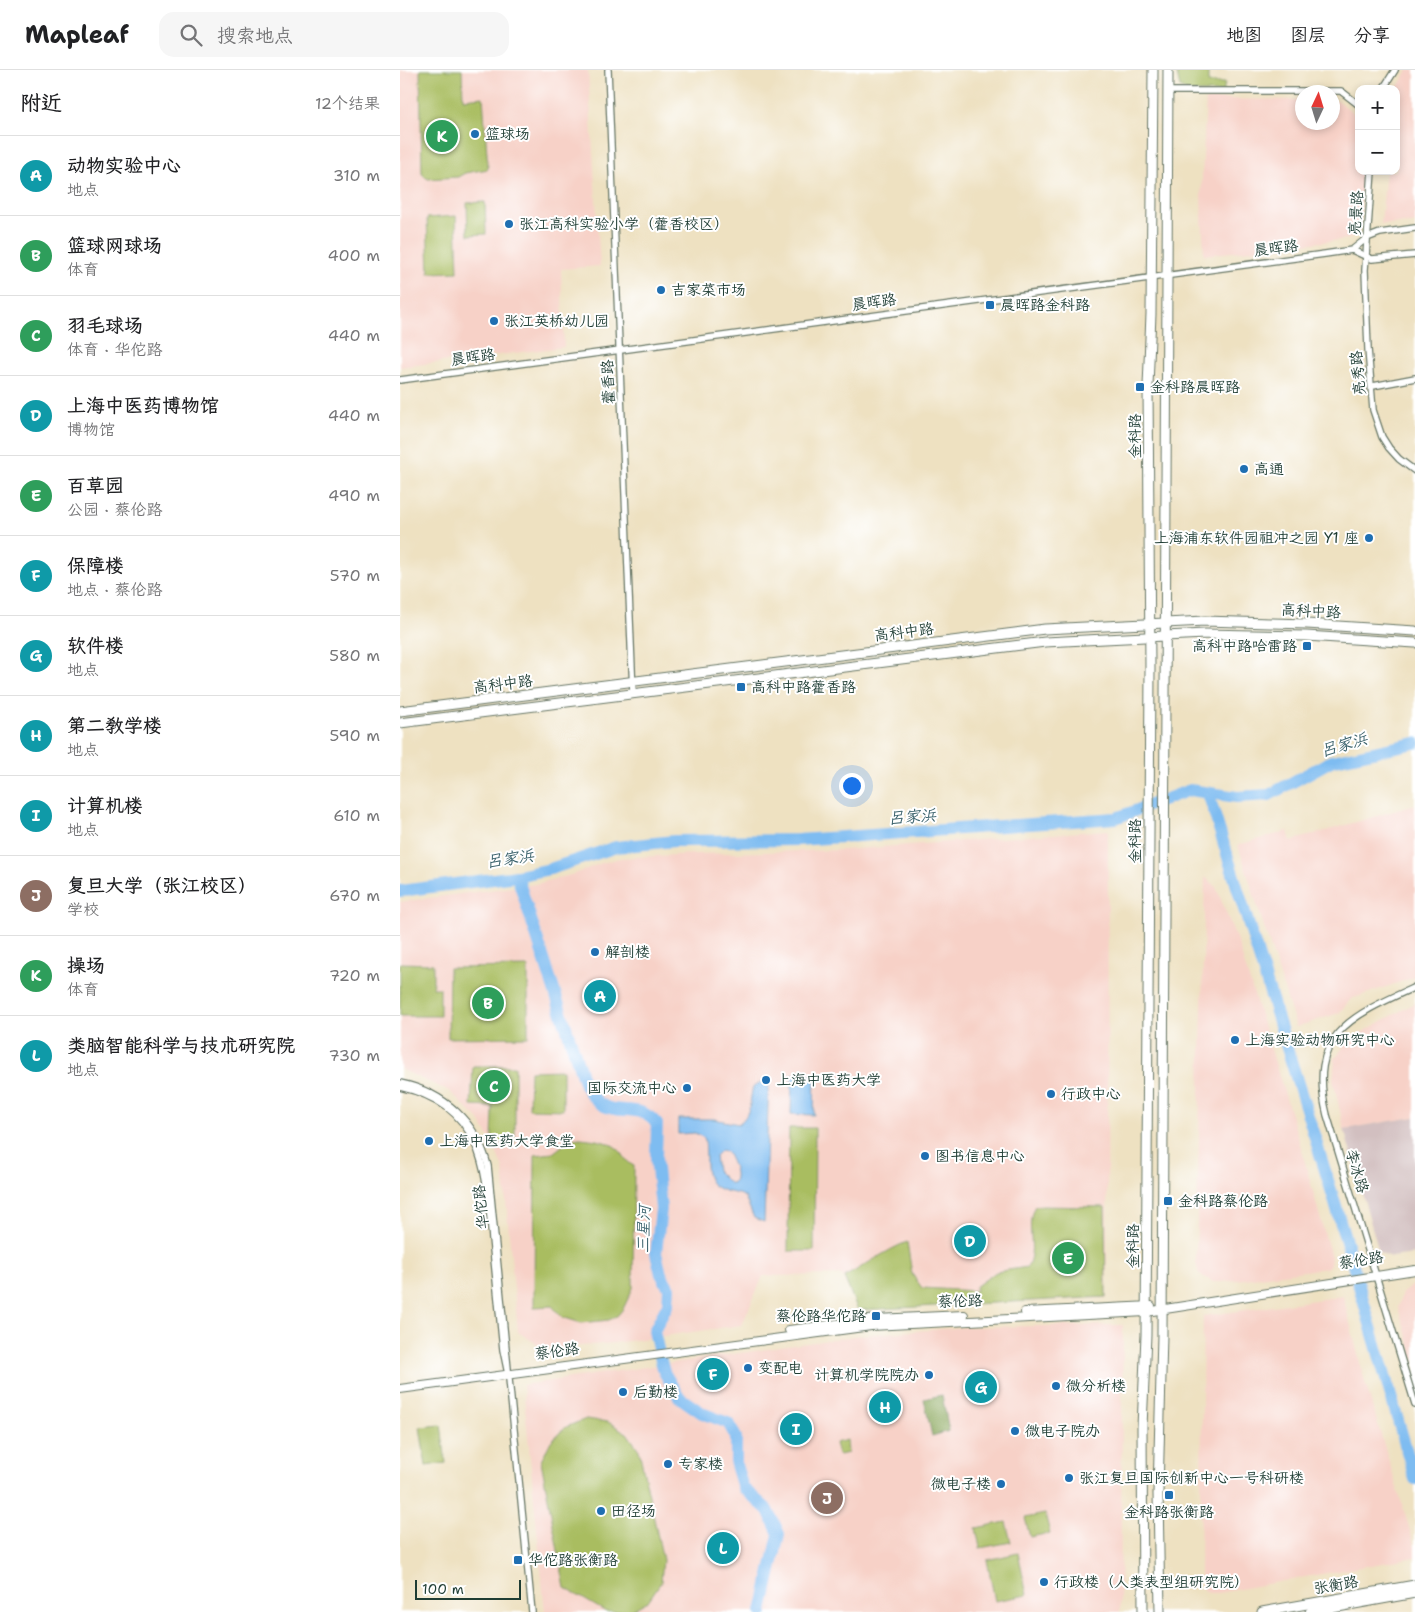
<!DOCTYPE html>
<html lang="zh">
<head>
<meta charset="utf-8">
<style>
	:root { --surface:#fff; --page:#f6f6f6; --text:#202124; --muted:#757577; --line:#e0e0e0; --accent:#2563eb }
	body { margin:0; font-family:"Shantell Sans","LXGW WenKai TC",sans-serif; background:var(--page); color:var(--text) }
	.controls { position:absolute; right:15px; top:15px; display:grid; overflow:hidden; border-radius:10px; box-shadow:0 2px 8px #0003 }
	.controls button { width:45px; height:45px; display:grid; place-items:center; padding:0; border:0; border-bottom:1px solid var(--line); background:var(--surface); color:var(--text); font:25px sans-serif }
	.compass { position:absolute; left:895px; top:15px; width:45px; height:45px; border-radius:50%; background:var(--surface); box-shadow:0 2px 8px #0003; rotate:4deg }
	.scale { position:absolute; left:15px; bottom:12px; width:106px; box-sizing:border-box; padding-left:5px; border:2px solid #1f3d34; border-top:0; font-size:14px; line-height:18px; white-space:nowrap; color:#1f3d34; -webkit-text-stroke:4px #fff; paint-order:stroke }
	.you { position:absolute; left:451px; top:715px; width:18px; height:18px; margin:-12px; border:4px solid #fff; border-radius:50%; background:#1a73e8; box-shadow:0 0 0 8px #1a73e833 }
	.badge { display:grid; place-items:center; width:32px; height:32px; border-radius:50%; background:var(--accent); color:#fff; font-size:16px; font-weight:700 }
	.pin { position:absolute; translate:-50% -50%; border:2px solid #fff; box-shadow:0 1px 5px #0006 }
	.list { margin:0; padding:0; list-style:none }
	h2 { display:flex; justify-content:space-between; align-items:center; height:65px; margin:0; padding:0 20px; font-size:21px }
	h2 small { font-size:16px; font-weight:400; color:var(--muted) }
	.list li { display:grid; grid-template-columns:32px 1fr auto; gap:15px; align-items:center; box-sizing:border-box; height:80px; padding:0 20px; border-top:1px solid var(--line) }
	.list b { display:block; font-size:19px; white-space:nowrap }
	.list p { margin:0; font-size:16px; white-space:nowrap; color:var(--muted) }
	.list em { font-size:16px; font-style:normal; color:var(--muted) }
	.icon { flex:none; width:28px; height:28px; fill:none; stroke:currentColor; stroke-width:2; stroke-linecap:round; stroke-linejoin:round }
	.map { position:relative; flex:none; width:1015px; height:1542px; overflow:hidden }
	header { display:flex; align-items:center; gap:30px; box-sizing:border-box; height:70px; padding:0 25px; background:var(--surface); border-bottom:1px solid var(--line) }
	header strong { font-size:24px }
	nav { display:flex; gap:28px; margin-inline-start:auto; font-size:18px }
	.search { width:350px; height:45px; background:var(--page); display:flex; align-items:center; gap:12px; box-sizing:border-box; padding:0 18px; border-radius:15px; color:var(--muted); font-size:19px }
	main { display:flex }
	aside { flex:1; background:var(--surface) }
	.map>svg:first-child { display:block }
	.built { fill:#f7d1c7 }
	.industrial { fill:#d2bfc0 }
	.green { fill:#a9bd61; stroke:#647d4a }
	.forest { fill:#86a457; stroke:#527046 }
	.water { fill:#7ebcf1; stroke:#4e7c92; fill-rule:evenodd }
	.lines { fill:none; stroke-linecap:round; stroke-linejoin:round }
	.river { stroke:#7ebcf1; stroke-width:12 }
	.minor-casing { stroke:#677665; stroke-width:8 }
	.tertiary-casing { stroke:#677665; stroke-width:10 }
	.secondary-casing { stroke:#677665; stroke-width:11 }
	.primary-casing { stroke:#677665; stroke-width:11 }
	.minor { stroke:#fff; stroke-width:5.5 }
	.tertiary { stroke:#fff; stroke-width:8 }
	.secondary { stroke:#fff; stroke-width:9 }
	.primary { stroke:#fff; stroke-width:9 }
	.poi-dot { fill:#1f6fb2; stroke:#fff; stroke-width:2 }
	.labels { text-anchor:middle; stroke-width:4; stroke-linejoin:round; paint-order:stroke }
	.poi-label { font-size:15px; fill:#1f3d34; stroke:#fff; text-anchor:start }
	.street-label { font-size:15px; fill:#1f3d34; stroke:#fff }
	.water-label { font-size:16px; font-style:italic; fill:#3c636d; stroke:#fff }
</style>
</head>
<body>
<header>
<strong>Mapleaf</strong>
<div class="search"><svg class="icon" aria-label="search" viewBox="0 0 24 24"><circle cx="10" cy="10" r="6"/><path d="M15 15l6 6"/></svg>搜索地点</div>
<nav><a>地图</a><a>图层</a><a>分享</a></nav>
</header>
<main>
<aside>
<h2>附近<small>12个结果</small></h2>
<ul class="list">
<li><span class="badge" style="background:#0f9aa8">A</span><div><b>动物实验中心</b><p>地点</p></div><em>310 m</em></li>
<li><span class="badge" style="background:#2e9e5b">B</span><div><b>篮球网球场</b><p>体育</p></div><em>400 m</em></li>
<li><span class="badge" style="background:#2e9e5b">C</span><div><b>羽毛球场</b><p>体育 · 华佗路</p></div><em>440 m</em></li>
<li><span class="badge" style="background:#0f9aa8">D</span><div><b>上海中医药博物馆</b><p>博物馆</p></div><em>440 m</em></li>
<li><span class="badge" style="background:#2e9e5b">E</span><div><b>百草园</b><p>公园 · 蔡伦路</p></div><em>490 m</em></li>
<li><span class="badge" style="background:#0f9aa8">F</span><div><b>保障楼</b><p>地点 · 蔡伦路</p></div><em>570 m</em></li>
<li><span class="badge" style="background:#0f9aa8">G</span><div><b>软件楼</b><p>地点</p></div><em>580 m</em></li>
<li><span class="badge" style="background:#0f9aa8">H</span><div><b>第二教学楼</b><p>地点</p></div><em>590 m</em></li>
<li><span class="badge" style="background:#0f9aa8">I</span><div><b>计算机楼</b><p>地点</p></div><em>610 m</em></li>
<li><span class="badge" style="background:#8d6e63">J</span><div><b>复旦大学（张江校区）</b><p>学校</p></div><em>670 m</em></li>
<li><span class="badge" style="background:#2e9e5b">K</span><div><b>操场</b><p>体育</p></div><em>720 m</em></li>
<li><span class="badge" style="background:#0f9aa8">L</span><div><b>类脑智能科学与技术研究院</b><p>地点</p></div><em>730 m</em></li>
</ul>
</aside>
<div class="map">
<svg width="1015" height="1542" viewBox="0 0 1015 1542">
	<rect width="100%" height="100%" fill="#fff"/>
	<filter id="ink" filterUnits="userSpaceOnUse"><feTurbulence type="fractalNoise" baseFrequency=".02" numOctaves="2"/><feDisplacementMap in="SourceGraphic" scale="10" xChannelSelector="R" yChannelSelector="G"/><feConvolveMatrix kernelMatrix="1 2 1 2 8 2 1 2 1" color-interpolation-filters="sRGB"/></filter>
	<filter id="wash" filterUnits="userSpaceOnUse"><feTurbulence type="fractalNoise" baseFrequency=".0096" numOctaves="4" result="noise"/><feDisplacementMap in="SourceGraphic" scale="20" xChannelSelector="R" yChannelSelector="G"/><feGaussianBlur stdDeviation="1.12" result="paint"/><feColorMatrix in="noise" values="0 0 0 0 0 0 0 0 0 0 0 0 0 0 0 0 0 1.4 0 .05"/><feComposite in="paint" operator="in"/></filter>
	<g filter="url(#wash)">
		<rect width="100%" height="100%" fill="#eee1c1"/>
		<g class="built">
			<path d="M0 0H188L200 196 161 199 164 277 0 297Z"/>
			<path d="M1008 0H1015V153L981 154 986 101H996V20Z"/>
			<path d="M806 29 902 30V52H932L933 31H939L959 48V101H963L960 159 950 169 804 185 801 127Z"/>
			<path d="M1015 735V907L951 929 939 943 896 957 838 775 888 761 891 771Z"/>
			<path d="M708 760 707 1228 458 1240 442 1205 363 1206 342 1255 214 1273 145 1279 118 1262 103 1098 92 1072 79 1050 49 1021 0 999V832L136 814 174 804 199 794 220 788 295 784 443 780Z"/>
			<path d="M805 807 816 817 838 873 898 1067 931 1187 930 1195 927 1198 822 1212H813L799 1204 796 1193Z"/>
			<path d="M1015 933V1047L944 1059 933 1010 935 989 948 970Z"/>
			<path d="M1015 1214V1293L998 1237 1002 1223Z"/>
			<path d="M943 1226 965 1312 1015 1477V1487L818 1523H807L802 1518 800 1508 803 1246Z"/>
			<path d="M723 1255 720 1542H145L123 1315 462 1265 568 1257Z"/>
		</g>
		<path class="industrial" d="M1015 1047V1184L991 1187 979 1182 944 1059Z"/>
		<g class="green">
			<path d="M20 0H62L63 29 83 27 88 99 65 103 58 107 28 109 22 104Z"/>
			<path d="M776 0H808V13H825L823 22H788L780 17Z"/>
			<path d="M85 132 86 164 68 165 67 133Z"/>
			<path d="M56 146 58 202 29 203 27 148Z"/>
			<path d="M0 893 33 894V918H40V946H0Z"/>
			<path d="M128 897V967L48 968 49 898Z"/>
			<path d="M73 996H115V1074L92 1072 93 1037 71 1036Z"/>
			<path d="M163 1000V1040L129 1039 130 1001Z"/>
			<path d="M389 1058H415L414 1181H388Z"/>
			<path d="M180 1068C192 1069 209 1071 218 1079 225 1085 225 1092 234 1096L233 1218 223 1239 217 1246 209 1250 181 1253 162 1247 152 1236 134 1237 135 1085 153 1083 171 1069Z"/>
			<path d="M635 1136 705 1137 706 1227 460 1240 457 1238 444 1207C465 1196 486 1180 507 1172L512 1204 522 1218 576 1221 575 1217 596 1202 627 1197C638 1178 624 1155 635 1136Z"/>
			<path d="M186 1349 208 1352 227 1363 239 1380 263 1490 261 1512 248 1531 230 1541 206 1542 165 1518 141 1391 151 1371 166 1357Z"/>
			<path d="M41 1355 46 1393 26 1396 20 1357Z"/>
			<path d="M447 1370 448 1383 440 1385 437 1382 435 1373Z"/>
			<path d="M645 1444 650 1463 630 1467 625 1448Z"/>
			<path d="M606 1452 611 1472 580 1478 576 1458Z"/>
			<path d="M618 1483 627 1525 595 1531 587 1490Z"/>
		</g>
		<path class="forest" d="M542 1325 549 1361 532 1366 524 1329Z"/>
		<g class="water">
			<path d="M392 1004 415 1005 414 1045 391 1044Z"/>
			<path d="M369 1007 364 1152 354 1148 345 1127C337 1122 327 1123 318 1118 300 1110 309 1084 304 1068L295 1063 278 1064V1049H314L338 1054C352 1045 349 1031 353 1017ZM321 1080 327 1082C331 1092 339 1103 333 1113H329L317 1101 315 1086Z"/>
		</g>
		<g class="lines">
			<g class="river">
				<path d="M808 723 932 1123 1015 1409"/>
				<path d="M117 806 185 1015C208 1058 233 1025 257 1054L256 1088 261 1139 256 1183 261 1204 269 1218 268 1234 254 1261 259 1283 264 1302 279 1327 302 1343 328 1353 336 1367V1395L343 1418 368 1440 379 1464 362 1542"/>
				<path d="M0 821 117 806 150 799 216 777 274 771 397 770 458 766 716 748 790 720 837 727 869 725 931 691 1015 673"/>
			</g>
		</g>
	</g>
	<g filter="url(#ink)">
		<g class="lines">
			<g class="minor-casing">
				<g id="minor">
					<path d="M208 0 233 623"/>
					<path d="M983 19 995 0"/>
					<path d="M768 21H941L959 35"/>
					<path d="M972 101 965 200 968 279 973 340 982 367 989 378 999 389 1015 401"/>
					<path d="M952 180 972 189 1015 185"/>
					<path d="M0 310 925 184 952 180 967 168 980 163 1015 158"/>
					<path d="M973 316 1015 308"/>
					<path d="M1015 917C951 946 907 964 927 1045L1015 1334"/>
					<path d="M0 1013C44 1022 77 1052 88 1096L132 1542"/>
					<path d="M0 1017C83 1035 86 1099 92 1169 96 1206 99 1243 103 1280L108 1304"/>
				</g>
			</g>
			<g class="tertiary-casing">
				<g id="tertiary">
					<path d="M625 1242 751 1236"/>
					<path d="M389 1260 476 1249 564 1245"/>
					<path d="M0 1319 471 1256 746 1242 1015 1200"/>
				</g>
			</g>
			<g class="secondary-casing">
				<g id="secondary">
					<path d="M862 1542 1015 1515"/>
					<path d="M910 1542 1015 1523"/>
				</g>
			</g>
			<g class="primary-casing">
				<g id="primary">
					<path d="M0 641 645 559 805 551 907 554 1015 561"/>
					<path d="M0 653 645 572 805 564 906 566 1015 573"/>
					<path d="M743 1542 742 1357 746 1265 750 598 748 316 751 244 753 0"/>
					<path d="M760 1542 758 1423 762 1265 768 0"/>
				</g>
			</g>
			<use href="#minor" class="minor"/>
			<use href="#tertiary" class="tertiary"/>
			<use href="#secondary" class="secondary"/>
			<use href="#primary" class="primary"/>
		</g>
	</g>
	<g class="poi-dot">
		<circle cx="75" cy="64" r="5"/>
		<circle cx="109" cy="154" r="5"/>
		<circle cx="261" cy="220" r="5"/>
		<rect x="585" y="230" width="10" height="10" rx="2.5"/>
		<circle cx="94" cy="251" r="5"/>
		<rect x="735" y="312" width="10" height="10" rx="2.5"/>
		<circle cx="844" cy="399" r="5"/>
		<circle cx="969" cy="468" r="5"/>
		<rect x="902" y="571" width="10" height="10" rx="2.5"/>
		<rect x="336" y="612" width="10" height="10" rx="2.5"/>
		<circle cx="195" cy="882" r="5"/>
		<circle cx="835" cy="970" r="5"/>
		<circle cx="366" cy="1010" r="5"/>
		<circle cx="287" cy="1018" r="5"/>
		<circle cx="651" cy="1024" r="5"/>
		<circle cx="29" cy="1071" r="5"/>
		<circle cx="525" cy="1086" r="5"/>
		<rect x="763" y="1126" width="10" height="10" rx="2.5"/>
		<rect x="471" y="1241" width="10" height="10" rx="2.5"/>
		<circle cx="348" cy="1298" r="5"/>
		<circle cx="529" cy="1305" r="5"/>
		<circle cx="656" cy="1316" r="5"/>
		<circle cx="223" cy="1322" r="5"/>
		<circle cx="615" cy="1361" r="5"/>
		<circle cx="268" cy="1394" r="5"/>
		<circle cx="669" cy="1408" r="5"/>
		<circle cx="601" cy="1414" r="5"/>
		<rect x="764" y="1420" width="10" height="10" rx="2.5"/>
		<circle cx="201" cy="1441" r="5"/>
		<rect x="113" y="1485" width="10" height="10" rx="2.5"/>
		<circle cx="644" cy="1512" r="5"/>
	</g>
	<g class="labels">
		<g class="poi-label">
			<text x="85" y="69">篮球场</text>
			<text x="119" y="159">张江高科实验小学（藿香校区）</text>
			<text x="271" y="225">吉家菜市场</text>
			<text x="600" y="240">晨晖路金科路</text>
			<text x="104" y="256">张江英桥幼儿园</text>
			<text x="750" y="322">金科路晨晖路</text>
			<text x="854" y="404">高通</text>
			<text x="959" y="473" text-anchor="end">上海浦东软件园祖冲之园 Y1 座</text>
			<text x="897" y="581" text-anchor="end">高科中路哈雷路</text>
			<text x="351" y="622">高科中路藿香路</text>
			<text x="205" y="887">解剖楼</text>
			<text x="845" y="975">上海实验动物研究中心</text>
			<text x="376" y="1015">上海中医药大学</text>
			<text x="277" y="1023" text-anchor="end">国际交流中心</text>
			<text x="661" y="1029">行政中心</text>
			<text x="39" y="1076">上海中医药大学食堂</text>
			<text x="535" y="1091">图书信息中心</text>
			<text x="778" y="1136">金科路蔡伦路</text>
			<text x="466" y="1251" text-anchor="end">蔡伦路华佗路</text>
			<text x="358" y="1303">变配电</text>
			<text x="519" y="1310" text-anchor="end">计算机学院院办</text>
			<text x="666" y="1321">微分析楼</text>
			<text x="233" y="1327">后勤楼</text>
			<text x="625" y="1366">微电子院办</text>
			<text x="278" y="1399">专家楼</text>
			<text x="679" y="1413">张江复旦国际创新中心一号科研楼</text>
			<text x="591" y="1419" text-anchor="end">微电子楼</text>
			<text x="211" y="1446">田径场</text>
			<text x="769" y="1447" text-anchor="middle">金科路张衡路</text>
			<text x="128" y="1495">华佗路张衡路</text>
			<text x="654" y="1517">行政楼（人类表型组研究院）</text>
		</g>
		<g class="street-label">
			<text transform="translate(956 143) rotate(-86)" y="5">亮景路</text>
			<text transform="translate(876 178) rotate(-7)" y="5">晨晖路</text>
			<text transform="translate(474 232) rotate(-8)" y="5">晨晖路</text>
			<text transform="translate(73 287) rotate(-8)" y="5">晨晖路</text>
			<text transform="translate(958 303) rotate(-95)" y="5">亮秀路</text>
			<text transform="translate(208 312) rotate(-92)" y="5">藿香路</text>
			<text transform="translate(735 366) rotate(-90)" y="5">金科路</text>
			<text transform="translate(911 541) rotate(3)" y="5">高科中路</text>
			<text transform="translate(504 562) rotate(-7)" y="5">高科中路</text>
			<text transform="translate(103 614) rotate(-7)" y="5">高科中路</text>
			<text transform="translate(735 771) rotate(-90)" y="5">金科路</text>
			<text transform="translate(957 1101) rotate(73)" y="5">李冰路</text>
			<text transform="translate(81 1137) rotate(-96)" y="5">华佗路</text>
			<text transform="translate(733 1176) rotate(-90)" y="5">金科路</text>
			<text transform="translate(961 1190) rotate(-9)" y="5">蔡伦路</text>
			<text transform="translate(560 1231) rotate(-2)" y="5">蔡伦路</text>
			<text transform="translate(157 1281) rotate(-8)" y="5">蔡伦路</text>
			<text transform="translate(936 1515) rotate(-10)" y="5">张衡路</text>
		</g>
		<g class="water-label">
			<text transform="translate(944 674) rotate(-16)" y="6">吕家浜</text>
			<text transform="translate(512 746) rotate(-4)" y="6">吕家浜</text>
			<text transform="translate(110 788) rotate(-8)" y="6">吕家浜</text>
			<text transform="translate(243 1159) rotate(-88)" y="6">三星河</text>
		</g>
	</g>
</svg>
<div class="controls">
<button>+</button>
<button>−</button>
</div>
<svg class="compass" viewBox="-18 -18 36 36"><path d="M0-13l5 13h-10z" fill="#e53935"/><path d="M0 13l5-13h-10z" fill="#757577"/></svg>
<div class="scale">100 m</div>
<div class="you"></div>
<div class="pin badge" style="left:200px;top:926px;background:#0f9aa8">A</div>
<div class="pin badge" style="left:88px;top:933px;background:#2e9e5b">B</div>
<div class="pin badge" style="left:94px;top:1016px;background:#2e9e5b">C</div>
<div class="pin badge" style="left:570px;top:1171px;background:#0f9aa8">D</div>
<div class="pin badge" style="left:668px;top:1188px;background:#2e9e5b">E</div>
<div class="pin badge" style="left:313px;top:1304px;background:#0f9aa8">F</div>
<div class="pin badge" style="left:581px;top:1317px;background:#0f9aa8">G</div>
<div class="pin badge" style="left:485px;top:1337px;background:#0f9aa8">H</div>
<div class="pin badge" style="left:396px;top:1359px;background:#0f9aa8">I</div>
<div class="pin badge" style="left:427px;top:1428px;background:#8d6e63">J</div>
<div class="pin badge" style="left:42px;top:66px;background:#2e9e5b">K</div>
<div class="pin badge" style="left:323px;top:1478px;background:#0f9aa8">L</div>
</div>
</main>
</body>
</html>
